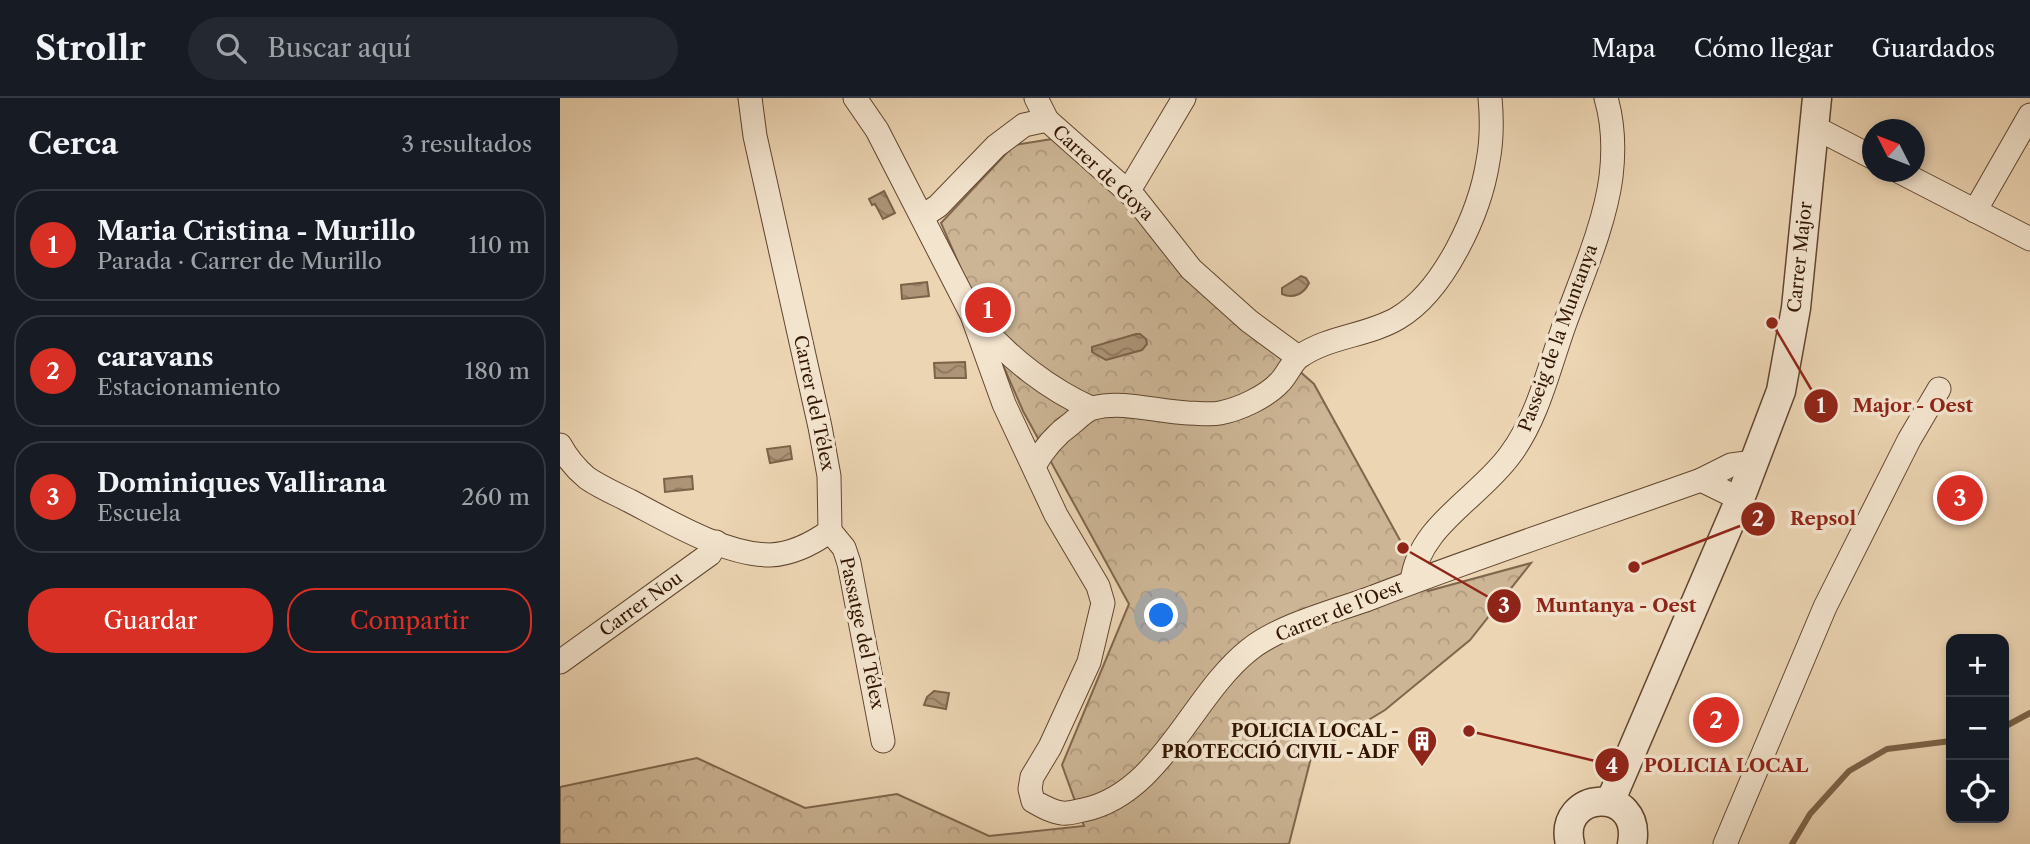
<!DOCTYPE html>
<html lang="es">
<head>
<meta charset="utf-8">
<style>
	:root { --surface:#171b24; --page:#242831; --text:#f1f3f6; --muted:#9ea1a6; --line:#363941; --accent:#d93025 }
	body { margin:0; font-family:"Libre Caslon Text",serif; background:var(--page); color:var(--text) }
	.controls { position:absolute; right:21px; bottom:21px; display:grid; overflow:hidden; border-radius:14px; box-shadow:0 4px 10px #0003 }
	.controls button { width:63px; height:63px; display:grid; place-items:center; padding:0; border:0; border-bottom:2px solid var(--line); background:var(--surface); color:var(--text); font:35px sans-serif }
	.compass { position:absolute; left:1302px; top:21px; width:63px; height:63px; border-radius:50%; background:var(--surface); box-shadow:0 4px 10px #0003; rotate:312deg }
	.you { position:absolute; left:602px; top:518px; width:24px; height:24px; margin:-18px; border:5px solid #fff; border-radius:50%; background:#1a73e8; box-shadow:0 0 0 10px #1a73e833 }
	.badge { display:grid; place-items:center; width:46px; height:46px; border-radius:50%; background:var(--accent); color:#fff; font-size:23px; font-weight:700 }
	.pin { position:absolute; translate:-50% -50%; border:4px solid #fff; box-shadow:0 2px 7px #0006 }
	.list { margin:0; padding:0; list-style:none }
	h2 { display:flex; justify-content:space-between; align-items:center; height:91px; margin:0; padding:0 28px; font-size:30px }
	h2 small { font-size:23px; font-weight:400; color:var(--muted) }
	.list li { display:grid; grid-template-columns:46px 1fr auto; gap:21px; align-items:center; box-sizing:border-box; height:112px; margin:0 14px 14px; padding:0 14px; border:2px solid var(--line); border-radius:28px }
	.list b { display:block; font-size:26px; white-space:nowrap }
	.list p { margin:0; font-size:23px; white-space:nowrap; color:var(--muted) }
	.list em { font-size:23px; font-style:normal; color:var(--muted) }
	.actions { display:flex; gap:14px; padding:21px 28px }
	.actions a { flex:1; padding:16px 0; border:2px solid var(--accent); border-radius:28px; text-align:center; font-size:24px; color:var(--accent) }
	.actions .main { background:var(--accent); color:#fff }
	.icon { flex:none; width:38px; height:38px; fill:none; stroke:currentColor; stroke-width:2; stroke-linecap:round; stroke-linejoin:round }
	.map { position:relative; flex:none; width:1470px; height:746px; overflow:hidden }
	header { display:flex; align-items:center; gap:42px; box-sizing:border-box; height:98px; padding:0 35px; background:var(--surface); border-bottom:2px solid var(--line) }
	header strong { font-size:33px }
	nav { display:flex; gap:38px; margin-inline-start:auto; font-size:24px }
	.search { width:490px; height:63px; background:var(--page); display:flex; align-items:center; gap:18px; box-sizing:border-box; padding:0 24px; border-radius:38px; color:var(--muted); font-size:26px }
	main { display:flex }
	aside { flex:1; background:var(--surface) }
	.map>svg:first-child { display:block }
	.forest { fill:url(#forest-crowns); stroke:#7f664c; stroke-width:2 }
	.water { fill:url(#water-waves); stroke:#7c6248; stroke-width:2 }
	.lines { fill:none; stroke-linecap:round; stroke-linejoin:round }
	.stream { stroke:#7c6248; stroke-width:6 }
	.minor-casing { stroke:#60462e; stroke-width:25 }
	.tertiary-casing { stroke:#60462e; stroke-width:31 }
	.minor { stroke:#f3e4ce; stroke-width:23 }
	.tertiary { stroke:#f3e4ce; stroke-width:28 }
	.labels { text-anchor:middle; stroke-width:7; stroke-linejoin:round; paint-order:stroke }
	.street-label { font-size:18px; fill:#321602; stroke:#f3e4ce }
	.poi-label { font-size:18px; font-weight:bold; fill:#321602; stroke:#f3e4ce; text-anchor:end }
	.leader { fill:none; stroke:#8f2418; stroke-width:2.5 }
	.callout-dot { fill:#8f2418; stroke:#f3e4ce; stroke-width:2.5 }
	.mark-label { font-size:21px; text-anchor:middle; font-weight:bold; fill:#fff }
	.callout-label { font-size:19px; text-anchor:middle; font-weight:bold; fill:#8f2418; stroke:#f3e4ce; stroke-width:7; stroke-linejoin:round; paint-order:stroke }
</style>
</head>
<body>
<header>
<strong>Strollr</strong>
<div class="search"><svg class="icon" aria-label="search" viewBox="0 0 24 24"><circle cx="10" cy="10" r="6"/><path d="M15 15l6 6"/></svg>Buscar aquí</div>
<nav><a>Mapa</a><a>Cómo llegar</a><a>Guardados</a></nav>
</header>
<main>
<aside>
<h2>Cerca<small>3 resultados</small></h2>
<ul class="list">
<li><span class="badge">1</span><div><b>Maria Cristina - Murillo</b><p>Parada · Carrer de Murillo</p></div><em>110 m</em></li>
<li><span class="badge">2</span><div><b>caravans</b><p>Estacionamiento</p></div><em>180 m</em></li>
<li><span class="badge">3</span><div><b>Dominiques Vallirana</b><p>Escuela</p></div><em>260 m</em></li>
</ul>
<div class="actions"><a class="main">Guardar</a><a>Compartir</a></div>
</aside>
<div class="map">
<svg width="1470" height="746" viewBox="0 0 1470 746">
	<defs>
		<pattern id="forest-crowns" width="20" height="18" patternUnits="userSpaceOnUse" patternTransform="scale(1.75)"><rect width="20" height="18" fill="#ccb595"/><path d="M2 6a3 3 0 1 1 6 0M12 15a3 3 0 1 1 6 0" fill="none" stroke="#b09b7f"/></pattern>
		<pattern id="water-waves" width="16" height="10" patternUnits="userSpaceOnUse" patternTransform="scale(1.75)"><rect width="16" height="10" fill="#ad9477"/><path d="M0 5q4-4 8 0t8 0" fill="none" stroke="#8d785f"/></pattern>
	</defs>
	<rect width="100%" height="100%" fill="#ecd5b3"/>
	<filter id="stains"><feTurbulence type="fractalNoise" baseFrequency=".00286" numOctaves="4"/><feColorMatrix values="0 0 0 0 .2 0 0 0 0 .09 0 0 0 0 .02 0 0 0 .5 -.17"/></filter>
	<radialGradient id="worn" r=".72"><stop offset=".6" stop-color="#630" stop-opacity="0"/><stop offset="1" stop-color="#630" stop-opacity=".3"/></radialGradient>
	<path class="forest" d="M498 40 567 92 621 169 754 286 868 493 971 465 910 542 825 612 752 656 729 746H0V689L137 660 245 710 337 696 429 738 524 728 502 667 569 506 463 313 381 125 454 47Z"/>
	<g class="water">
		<path d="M324 93 335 115 323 121 315 106 312 107 309 101Z"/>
		<path d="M741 178 746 180 749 185C744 196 733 201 722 196V190Z"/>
		<path d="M367 184 369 198 342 201 341 187Z"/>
		<path d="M576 236H580L586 241 587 246 582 252 546 262 532 254V249Z"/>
		<path d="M405 264 406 280H375L374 265Z"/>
		<path d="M230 348 232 361 210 365 207 351Z"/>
		<path d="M132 378 133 391 105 394 104 381Z"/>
		<path d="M374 593 389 595 386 611 364 607 367 599Z"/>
	</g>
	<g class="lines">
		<g class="stream">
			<path d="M1444 629 1470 615"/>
			<path d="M1232 746 1250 716 1289 673 1327 651 1391 643"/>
		</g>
		<g class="minor-casing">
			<g id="minor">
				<path d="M295 0 317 32 412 217 444 306 496 417 538 488 543 505 529 564 490 649 472 679 470 691 473 703C482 708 492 714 502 715 509 716 517 713 523 712 601 696 631 598 689 552 720 527 773 514 811 500 920 458 1031 421 1141 382L1171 367 1194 364"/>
				<path d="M476 0 487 22 575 100 631 171 689 223 738 259"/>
				<path d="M1254 29 1312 59"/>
				<path d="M1340 74 1470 141"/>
				<path d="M568 94 624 0"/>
				<path d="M1415 113 1470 17"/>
				<path d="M363 118 378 108 436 48 464 27 487 22"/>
				<path d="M420 226C449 260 490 292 531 310"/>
				<path d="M0 347C7 360 15 370 27 380 40 389 56 396 70 403 110 424 165 457 210 457 233 456 252 446 270 433L269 378 260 329 195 38 190 0"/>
				<path d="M474 368C484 350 495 337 512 325 518 320 526 312 533 310 564 302 597 314 628 315 638 315 650 317 660 315 680 311 706 299 720 284 727 277 732 264 739 259 768 238 808 238 838 220 884 193 920 115 928 63 932 42 932 21 930 0"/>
				<path d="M1141 382 1180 401"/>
				<path d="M270 433 284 450 289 465 323 643"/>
				<path d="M852 484C858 428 919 400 950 357 978 320 989 269 1005 225 1021 181 1045 126 1051 79 1054 54 1053 24 1046 0"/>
				<path d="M0 564 150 456 156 444"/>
				<path d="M1165 746 1265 509 1349 342 1379 291"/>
			</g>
		</g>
		<g class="tertiary-casing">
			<g id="tertiary">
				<path d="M1050 704 1180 401 1221 293 1236 210 1257 0"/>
				<path d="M1010 746C997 692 1083 687 1072 746"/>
			</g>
		</g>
		<use href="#minor" class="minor"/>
		<use href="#tertiary" class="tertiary"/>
	</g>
	<defs>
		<g id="building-pin" transform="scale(1.575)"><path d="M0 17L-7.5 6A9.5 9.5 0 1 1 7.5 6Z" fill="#8f2418" stroke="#f3e4ce"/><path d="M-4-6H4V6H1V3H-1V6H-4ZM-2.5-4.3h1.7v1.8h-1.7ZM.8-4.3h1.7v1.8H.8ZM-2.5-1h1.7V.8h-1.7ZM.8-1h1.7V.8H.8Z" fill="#fff"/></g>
	</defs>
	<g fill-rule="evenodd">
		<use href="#building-pin" x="862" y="643"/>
	</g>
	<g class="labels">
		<g class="street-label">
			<text transform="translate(543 75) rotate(43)" y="6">Carrer de Goya</text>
			<text transform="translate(1240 159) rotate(-84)" y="6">Carrer Major</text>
			<text transform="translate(998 240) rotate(-70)" y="6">Passeig de la Muntanya</text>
			<text transform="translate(254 305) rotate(78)" y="6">Carrer del Télex</text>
			<text transform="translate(81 506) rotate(-36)" y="6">Carrer Nou</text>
			<text transform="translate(779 513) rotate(-22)" y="6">Carrer de l'Oest</text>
			<text transform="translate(302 535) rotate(78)" y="6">Passatge del Télex</text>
		</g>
		<g class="poi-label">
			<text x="839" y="639">POLICIA LOCAL -<tspan x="839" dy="21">PROTECCIÓ CIVIL - ADF</tspan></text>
		</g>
	</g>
	<path class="leader" d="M1212 225L1261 308M1074 469L1198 421M843 450L944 508M909 633L1052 667"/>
	<g class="callout-dot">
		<circle cx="1212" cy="225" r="7"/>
		<circle cx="1074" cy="469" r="7"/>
		<circle cx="843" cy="450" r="7"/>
		<circle cx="909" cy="633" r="7"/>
		<circle cx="1261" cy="308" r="18"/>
		<circle cx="1198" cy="421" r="18"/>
		<circle cx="944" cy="508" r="18"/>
		<circle cx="1052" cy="667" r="18"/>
	</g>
	<g class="mark-label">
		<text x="1261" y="315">1</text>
		<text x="1198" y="428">2</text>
		<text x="944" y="515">3</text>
		<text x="1052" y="675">4</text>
	</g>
	<g class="callout-label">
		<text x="1353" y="314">Major - Oest</text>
		<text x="1263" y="427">Repsol</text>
		<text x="1056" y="514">Muntanya - Oest</text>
		<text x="1166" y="674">POLICIA LOCAL</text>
	</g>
	<rect width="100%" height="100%" filter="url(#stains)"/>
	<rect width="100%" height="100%" fill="url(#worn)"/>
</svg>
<div class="controls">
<button>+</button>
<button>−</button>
<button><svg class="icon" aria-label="locate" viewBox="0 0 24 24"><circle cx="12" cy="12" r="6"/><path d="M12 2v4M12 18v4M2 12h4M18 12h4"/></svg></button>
</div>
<svg class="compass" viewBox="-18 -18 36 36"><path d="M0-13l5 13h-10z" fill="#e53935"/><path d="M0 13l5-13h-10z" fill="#9ea1a6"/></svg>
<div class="you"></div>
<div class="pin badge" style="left:428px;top:212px">1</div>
<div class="pin badge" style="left:1156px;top:622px">2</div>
<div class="pin badge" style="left:1400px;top:400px">3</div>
</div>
</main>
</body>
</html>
